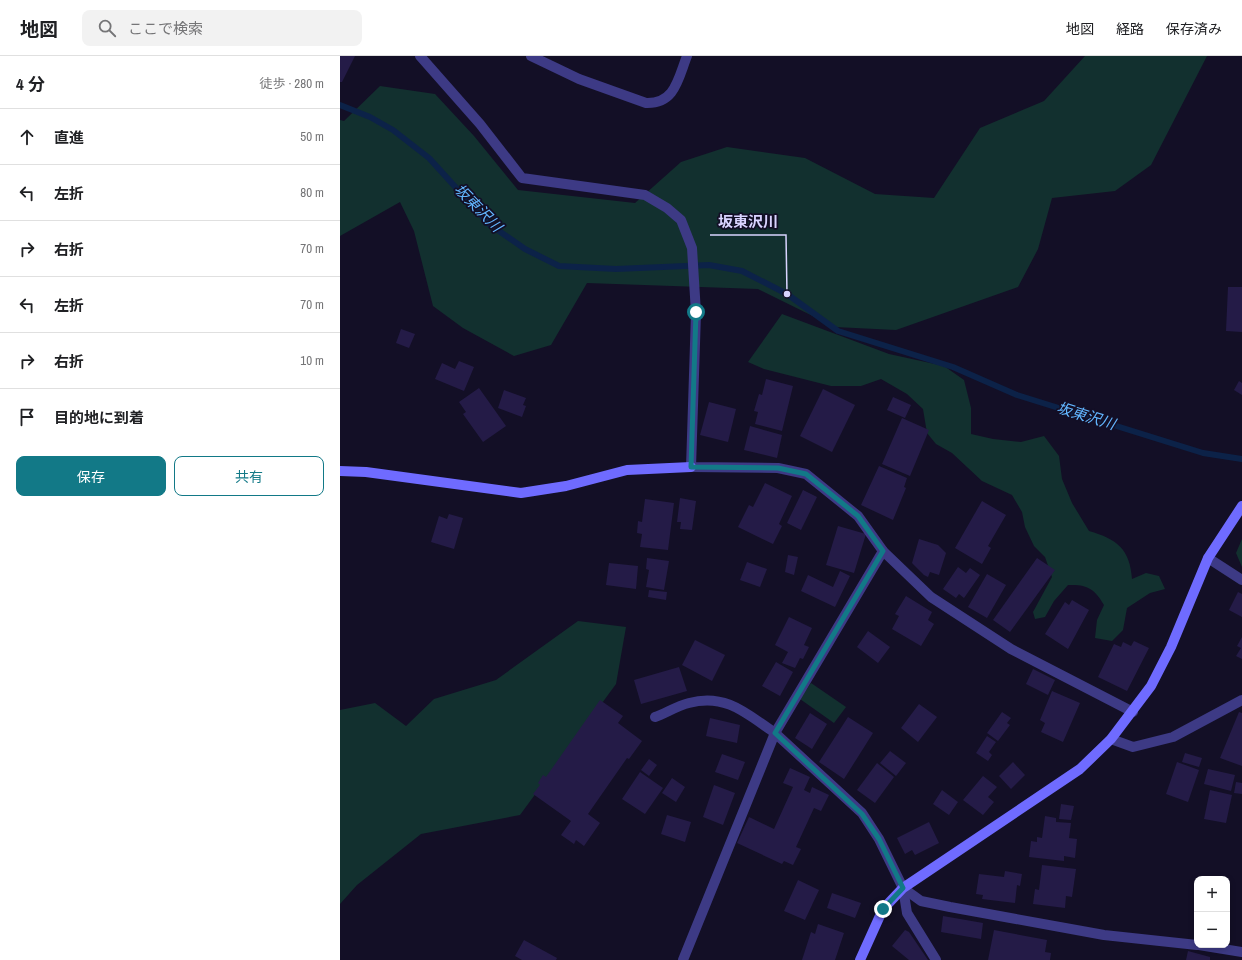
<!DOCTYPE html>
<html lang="ja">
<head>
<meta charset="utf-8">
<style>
	:root { --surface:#fff; --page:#f2f2f2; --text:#202124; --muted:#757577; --line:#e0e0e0; --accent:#127987 }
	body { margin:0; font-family:"Archivo Narrow","Noto Sans JP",sans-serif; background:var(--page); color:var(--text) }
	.controls { position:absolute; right:12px; bottom:12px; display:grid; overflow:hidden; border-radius:8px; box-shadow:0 2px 6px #0003 }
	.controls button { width:36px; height:36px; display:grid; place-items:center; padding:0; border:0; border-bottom:1px solid var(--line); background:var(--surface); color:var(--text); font:20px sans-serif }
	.stop { position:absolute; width:12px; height:12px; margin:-9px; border:3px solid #127987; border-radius:50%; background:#fff }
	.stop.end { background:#127987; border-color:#fff; box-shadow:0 1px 4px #0008 }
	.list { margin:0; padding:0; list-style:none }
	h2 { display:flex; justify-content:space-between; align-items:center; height:52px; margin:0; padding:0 16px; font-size:17px }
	h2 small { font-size:13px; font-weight:400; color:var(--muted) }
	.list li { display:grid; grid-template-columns:26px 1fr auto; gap:12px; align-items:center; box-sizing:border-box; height:56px; padding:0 16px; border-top:1px solid var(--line) }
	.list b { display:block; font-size:15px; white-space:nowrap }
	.list em { font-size:13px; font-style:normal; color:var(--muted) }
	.actions { display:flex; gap:8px; padding:12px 16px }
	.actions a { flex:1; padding:9px 0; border:1px solid var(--accent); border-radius:8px; text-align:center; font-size:14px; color:var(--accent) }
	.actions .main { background:var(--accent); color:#fff }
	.icon { flex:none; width:22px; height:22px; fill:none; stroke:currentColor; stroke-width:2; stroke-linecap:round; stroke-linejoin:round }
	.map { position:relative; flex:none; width:902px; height:904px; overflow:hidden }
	header { display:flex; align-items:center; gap:24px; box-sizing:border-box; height:56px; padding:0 20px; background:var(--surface); border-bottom:1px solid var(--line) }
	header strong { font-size:19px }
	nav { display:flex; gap:22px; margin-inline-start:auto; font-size:14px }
	.search { width:280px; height:36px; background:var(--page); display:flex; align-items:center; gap:10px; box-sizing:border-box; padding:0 14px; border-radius:8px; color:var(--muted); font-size:15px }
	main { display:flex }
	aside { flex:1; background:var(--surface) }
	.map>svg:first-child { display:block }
	.green { fill:#12302f }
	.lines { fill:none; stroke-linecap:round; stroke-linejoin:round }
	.stream { stroke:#0c2248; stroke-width:6 }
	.building { fill:#241b47 }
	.lane { stroke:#3d3a85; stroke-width:10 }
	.street { stroke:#3d3a85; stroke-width:10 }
	.secondary { stroke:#6f6bff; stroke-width:10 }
	.route { stroke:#127987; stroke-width:5 }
	.labels { text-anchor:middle; stroke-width:3.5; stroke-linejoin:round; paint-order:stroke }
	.water-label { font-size:15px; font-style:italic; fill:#62b6ff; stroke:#130f26 }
	.leader { fill:none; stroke:#d9d4ff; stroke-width:1.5 }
	.callout-dot { fill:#d9d4ff; stroke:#130f26; stroke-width:1.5 }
	.callout-label { font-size:15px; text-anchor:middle; font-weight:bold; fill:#d9d4ff; stroke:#130f26; stroke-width:3.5; stroke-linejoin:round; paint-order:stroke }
</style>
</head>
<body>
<header>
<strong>地図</strong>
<div class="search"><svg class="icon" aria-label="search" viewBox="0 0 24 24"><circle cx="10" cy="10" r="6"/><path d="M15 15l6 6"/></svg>ここで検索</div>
<nav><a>地図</a><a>経路</a><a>保存済み</a></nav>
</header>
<main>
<aside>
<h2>4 分<small>徒歩 · 280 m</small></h2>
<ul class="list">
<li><svg class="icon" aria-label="ahead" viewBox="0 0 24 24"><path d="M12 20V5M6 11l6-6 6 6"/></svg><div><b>直進</b></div><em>50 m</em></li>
<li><svg class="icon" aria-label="left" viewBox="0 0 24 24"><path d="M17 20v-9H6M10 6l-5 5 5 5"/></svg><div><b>左折</b></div><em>80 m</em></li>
<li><svg class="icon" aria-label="right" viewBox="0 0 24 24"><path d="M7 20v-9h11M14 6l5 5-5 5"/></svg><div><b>右折</b></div><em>70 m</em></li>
<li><svg class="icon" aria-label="left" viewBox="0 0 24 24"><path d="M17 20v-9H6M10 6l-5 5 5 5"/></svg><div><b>左折</b></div><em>70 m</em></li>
<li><svg class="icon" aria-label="right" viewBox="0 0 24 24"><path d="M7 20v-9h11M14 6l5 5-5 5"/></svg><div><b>右折</b></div><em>10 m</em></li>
<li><svg class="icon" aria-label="arrive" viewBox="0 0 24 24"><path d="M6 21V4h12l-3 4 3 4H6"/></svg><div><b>目的地に到着</b></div></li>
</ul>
<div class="actions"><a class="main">保存</a><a>共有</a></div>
</aside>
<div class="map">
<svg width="902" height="904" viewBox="0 0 902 904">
	<rect width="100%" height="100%" fill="#130f26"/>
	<g class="green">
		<path d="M745 0H867L811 109 775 135 712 142 698 193 678 231 556 274 495 271 418 233 247 227 211 289 174 300 123 272 93 250 74 175 60 146 0 180V64L4 65 40 30 95 38 134 80 178 134 295 147 341 106 387 91 465 102 535 138 594 142 640 72 704 45Z"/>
		<path d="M442 258 549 298 604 310 624 324 631 352V378L653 383 681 386 704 380 719 400 722 423 732 447 749 475C777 483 790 493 792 523L806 517 819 520 825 533 810 537 787 552 783 574 772 585 755 582 757 564 764 549C755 533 747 528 728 529L714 545 705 561 695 563 693 556 712 521 705 501 694 490 685 471 682 456 672 439 642 425 612 397 596 388 587 377 583 353 567 338 541 323 521 330H491L424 313 408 306Z"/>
		<path d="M902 483V511L896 497Z"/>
		<path d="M238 565 286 571 276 628 180 759 81 778 17 829 0 848V654L35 647 66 670 94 643 156 624Z"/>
		<path d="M471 627 506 651 494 667 460 643Z"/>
	</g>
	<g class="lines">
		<path class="stream" d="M0 49 30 61 53 74 89 102 149 168 185 193 219 210 276 213 369 209 402 215 447 238 498 275 613 311 677 339 863 397 902 403"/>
	</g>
	<g class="building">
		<path d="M0 0H15L2 26H0Z"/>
		<path d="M888 231H902V276L886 275Z"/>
		<path d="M61 273 75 278 69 292 56 287Z"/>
		<path d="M119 305 134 311 124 335 95 323 102 307 115 313Z"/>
		<path d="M426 323 453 330 442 375 415 368 418 356 414 355 419 338 422 339Z"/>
		<path d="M899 325 902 327V339L894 334Z"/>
		<path d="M139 332 166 370 143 386 123 358 126 356 119 346Z"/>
		<path d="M483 333 515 349 492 396 460 380Z"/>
		<path d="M164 334 186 342 183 349 186 350 182 361 158 352Z"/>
		<path d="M553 341 571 349 565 362 547 354Z"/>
		<path d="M369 346 396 353 388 386 360 379Z"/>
		<path d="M562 362 589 374 570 420 542 408Z"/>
		<path d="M410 370 442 379 437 402 404 394Z"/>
		<path d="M539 410 567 422 564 431 566 432 553 464 521 449Z"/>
		<path d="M425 427 452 440 439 468 442 470 433 488 398 471 409 449 413 451Z"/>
		<path d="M463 434 477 441 461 474 447 467Z"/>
		<path d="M340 442 356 445 352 474 340 473 341 466H337Z"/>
		<path d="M305 443 334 447 328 494 300 491 302 478 297 477 298 465 302 466Z"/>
		<path d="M642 445 666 459 648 490 651 492 642 508 615 492Z"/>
		<path d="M109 458 123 462 114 493 91 486 99 460 107 463Z"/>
		<path d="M498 470 526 478 514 517 486 509Z"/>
		<path d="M579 483 598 489 606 497 599 519 590 516 588 521 584 519 572 507Z"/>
		<path d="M448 499 458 501 454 519 445 516Z"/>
		<path d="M307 502 329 505 324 534 306 531 309 514 306 513Z"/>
		<path d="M697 502 715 514 670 576 653 564Z"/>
		<path d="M407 506 427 513 420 531 400 524Z"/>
		<path d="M269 507 298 510 296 533 266 529Z"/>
		<path d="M618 511 626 517 630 512 640 519 624 542 619 538 616 542 603 533Z"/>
		<path d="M500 515 510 520 495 551 461 535 468 519 493 531Z"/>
		<path d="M647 518 666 529 647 562 628 551Z"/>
		<path d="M309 534 327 536 326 544 308 541Z"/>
		<path d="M898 536 902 538V561L889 554Z"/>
		<path d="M566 540 592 556 588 564 594 568 581 590 552 573 559 560 555 558Z"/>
		<path d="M732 544 749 554 728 593 705 578 725 546 729 549Z"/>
		<path d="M449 561 472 572 464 589 469 591 463 603 460 602 455 612 442 607 448 596 435 589Z"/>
		<path d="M528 575 550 591 538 607 517 591Z"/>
		<path d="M902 581V603L896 600 901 592 897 590Z"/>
		<path d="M355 584 385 599 372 625 342 609Z"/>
		<path d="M794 585 809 592 787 635 758 621 774 588 781 591 783 586 791 590Z"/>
		<path d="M436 606 453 616 440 640 422 630Z"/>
		<path d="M339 611 347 635 301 648 294 624Z"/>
		<path d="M693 613 715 624 708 639 686 628Z"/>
		<path d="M712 635 740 647 723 686 701 676 705 667 700 664Z"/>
		<path d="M260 644 283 660 278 667 302 685 289 703 287 702 248 758 260 767 244 790 236 784 234 788 221 779 231 765 193 738 200 729 198 727 203 719 206 721Z"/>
		<path d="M579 648 597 661 578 686 561 672Z"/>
		<path d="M662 656 671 662 667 667 670 669 658 685 647 677Z"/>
		<path d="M899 656 902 657V710L880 702Z"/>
		<path d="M470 657 487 668 472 693 455 682Z"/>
		<path d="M508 661 533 677 504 723 479 706Z"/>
		<path d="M370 662 400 669 397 687 366 680Z"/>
		<path d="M647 680 656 686 649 696 652 699 648 705 636 697Z"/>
		<path d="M550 695 566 707 556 720 540 707Z"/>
		<path d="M845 697 862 702 859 711 842 706Z"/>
		<path d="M382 698 405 706 398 724 375 716Z"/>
		<path d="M309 703 317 709 309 720 301 714Z"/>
		<path d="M673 706 685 719 671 733 659 720Z"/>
		<path d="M837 706 859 714 848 746 826 738Z"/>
		<path d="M537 707 554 721 535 747 517 734Z"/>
		<path d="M450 712 470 721 464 734 470 737 472 731 489 739 481 755 474 752 456 791 461 793 453 809 444 805 442 808 397 787 409 761 434 773 453 731 443 727Z"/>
		<path d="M868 713 895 719 891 735 864 728Z"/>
		<path d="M300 716 323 732 305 758 282 743Z"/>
		<path d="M643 720 657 731 648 741 654 746 643 759 623 744Z"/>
		<path d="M332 722 345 731 336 746 322 737Z"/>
		<path d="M896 726 902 727V738L894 737Z"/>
		<path d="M374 729 395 737 383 769 363 761Z"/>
		<path d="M602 734 618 746 609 759 593 748Z"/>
		<path d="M870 734 892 739 886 767 864 763Z"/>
		<path d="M721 748 734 750 731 764 719 763Z"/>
		<path d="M327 759 351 766 345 786 321 778Z"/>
		<path d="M705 760 716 762V766L731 767 729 782 737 783 735 802 724 800V805L689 801 691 785 697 786V781L702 782Z"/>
		<path d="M589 766 599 787 575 799 572 794 565 798 557 782Z"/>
		<path d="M702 809 736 813 732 841 726 840 725 852 693 848 695 833 699 834Z"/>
		<path d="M665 815 682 818 680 830 677 829 675 847 642 843 643 839 636 838 639 818 664 821Z"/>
		<path d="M458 824 479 834 465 864 444 855Z"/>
		<path d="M492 837 521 847 515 862 487 852Z"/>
		<path d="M603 860 643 867 641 883 601 876Z"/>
		<path d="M478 868 504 877 495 904H462L471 876 475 878Z"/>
		<path d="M565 874 569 876 588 904H569L552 890Z"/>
		<path d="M654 874 707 884 705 896 711 897 710 904H648Z"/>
		<path d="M184 884 217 902 216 904H182L175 900Z"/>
		<path d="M848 895 870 901V904H846Z"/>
	</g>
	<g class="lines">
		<g class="lane">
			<path d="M315 661C326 657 337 650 349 647 386 637 407 658 435 677"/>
			<path d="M771 683 793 691 833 681 902 644"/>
		</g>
		<g class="street">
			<path d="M80 0 140 68 182 122 305 139 327 152 341 164 352 192 356 257 351 411 438 412 466 418 518 460 543 495 591 541 671 593 793 656"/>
			<path d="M191 0 239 23 306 47C335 48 338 23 347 0"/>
			<path d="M868 502 902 524"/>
			<path d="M435 677 522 757 539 783 563 832 567 857 596 904"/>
			<path d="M563 832 581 845 610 851 764 879 857 889"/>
			<path d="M859 889 902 896"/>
			<path d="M343 904 435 677 543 495"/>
		</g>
		<g class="secondary">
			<path d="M0 415 26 416 181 437 226 430 287 414 351 411"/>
			<path d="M520 904 543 853 563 832 740 713 771 683 811 630 831 591 868 502 902 450"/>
		</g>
	</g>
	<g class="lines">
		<path class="route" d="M356 256 351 411 438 412 466 418 518 460 543 495 435 677 522 758 539 783 563 832 543 853"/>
	</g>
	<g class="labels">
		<g class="water-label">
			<text transform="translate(138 152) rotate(45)" y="5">坂東沢川</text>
			<text transform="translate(746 360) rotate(17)" y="5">坂東沢川</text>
		</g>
	</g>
	<path class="leader" d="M447 238L446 179H370"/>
	<circle class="callout-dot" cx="447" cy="238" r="4"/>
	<g class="callout-label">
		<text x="408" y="171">坂東沢川</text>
	</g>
</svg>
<div class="controls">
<button>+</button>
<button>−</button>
</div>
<div class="stop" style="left:356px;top:256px"></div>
<div class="stop end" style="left:543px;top:853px"></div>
</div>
</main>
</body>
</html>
